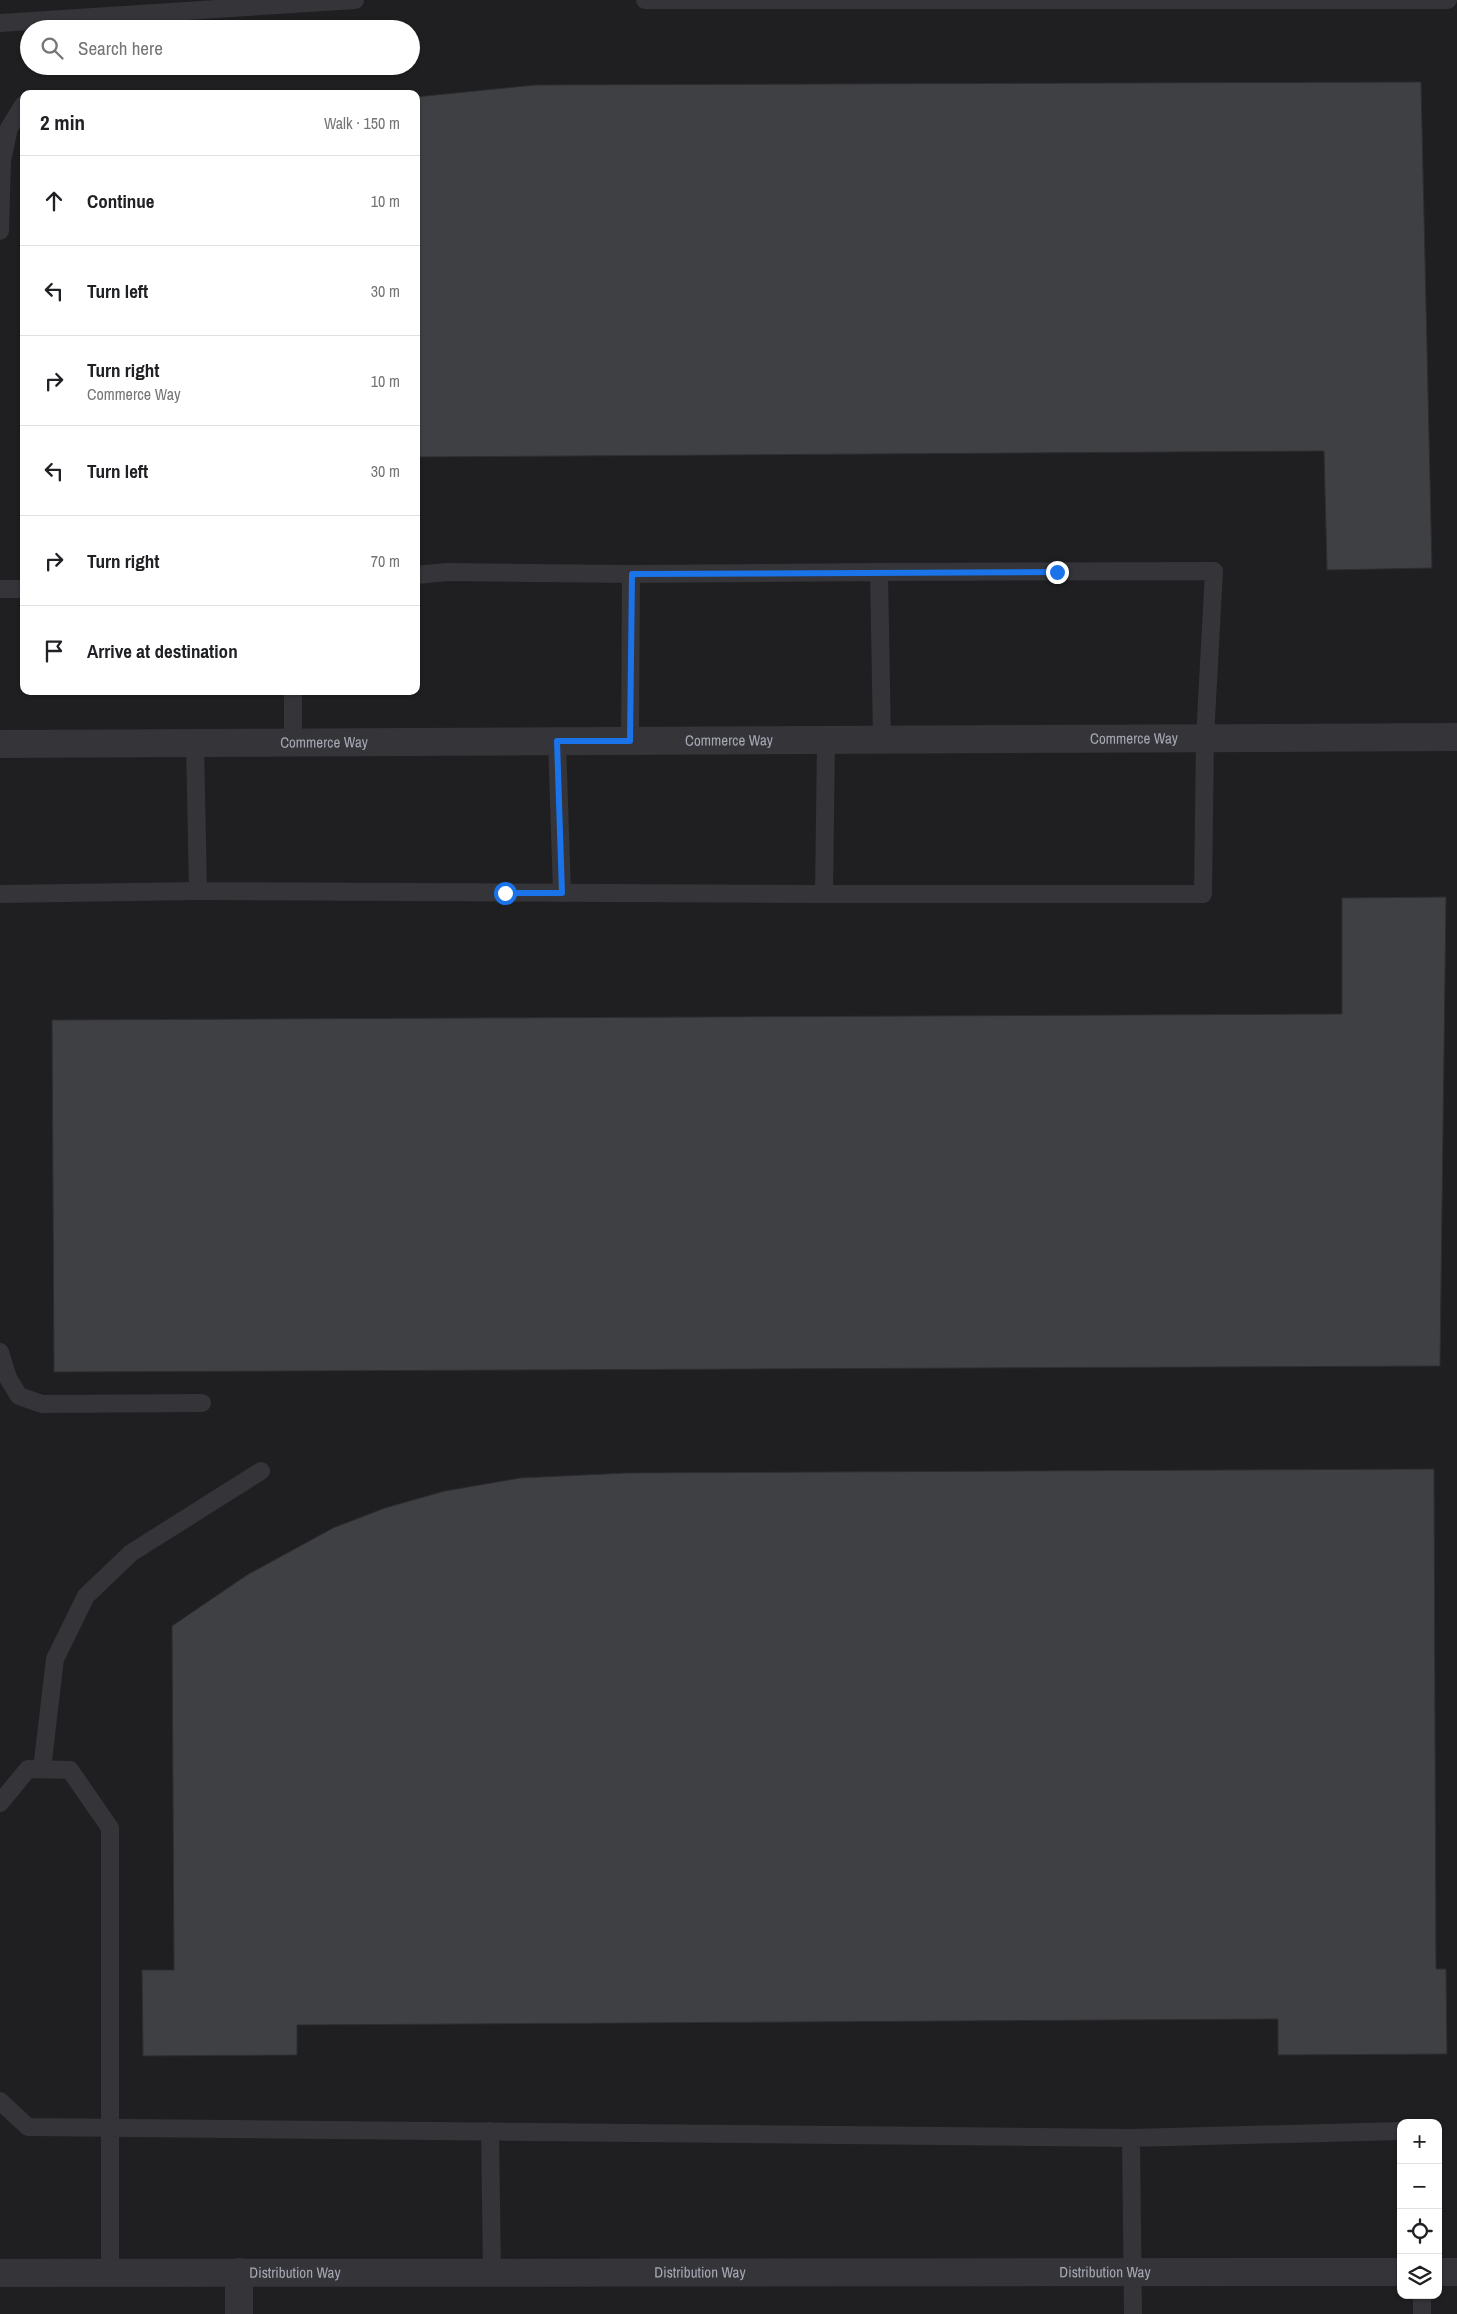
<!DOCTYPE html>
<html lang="en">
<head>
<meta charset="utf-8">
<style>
	:root { --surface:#fff; --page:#f6f6f6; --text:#202124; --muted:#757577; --line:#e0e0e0 }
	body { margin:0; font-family:"Archivo Narrow",sans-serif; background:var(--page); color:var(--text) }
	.controls { position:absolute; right:15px; bottom:15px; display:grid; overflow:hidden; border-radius:10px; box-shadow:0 1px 4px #0004 }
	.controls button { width:45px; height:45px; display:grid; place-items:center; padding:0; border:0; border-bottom:1px solid var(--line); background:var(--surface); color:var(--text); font:25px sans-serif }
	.stop { position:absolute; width:15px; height:15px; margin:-11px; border:4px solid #1a73e8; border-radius:50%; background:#fff }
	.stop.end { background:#1a73e8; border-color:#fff; box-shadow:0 1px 5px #0008 }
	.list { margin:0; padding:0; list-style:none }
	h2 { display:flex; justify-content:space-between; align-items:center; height:65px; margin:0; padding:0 20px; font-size:21px }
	h2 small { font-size:16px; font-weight:400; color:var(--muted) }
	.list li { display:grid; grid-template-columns:32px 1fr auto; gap:15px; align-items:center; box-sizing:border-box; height:90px; padding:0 20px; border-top:1px solid var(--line) }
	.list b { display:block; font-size:19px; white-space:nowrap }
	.list p { margin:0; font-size:16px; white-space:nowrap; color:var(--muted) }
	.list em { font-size:16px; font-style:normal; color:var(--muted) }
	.icon { flex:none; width:28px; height:28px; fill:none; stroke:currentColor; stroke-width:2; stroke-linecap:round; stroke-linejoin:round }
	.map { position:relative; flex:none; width:1457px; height:2314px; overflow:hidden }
	.search { position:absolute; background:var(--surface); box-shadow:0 1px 4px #0004; left:20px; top:20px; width:400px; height:55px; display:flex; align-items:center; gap:12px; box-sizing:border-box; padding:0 18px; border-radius:28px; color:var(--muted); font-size:19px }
	.panel { position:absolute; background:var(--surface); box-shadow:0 1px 4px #0004; left:20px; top:90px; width:400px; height:605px; border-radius:10px }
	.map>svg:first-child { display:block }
	.built { fill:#1f1f21; fill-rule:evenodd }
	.building { fill:#3f4044; stroke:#2d2d30 }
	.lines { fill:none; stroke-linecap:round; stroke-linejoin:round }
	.service { stroke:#343439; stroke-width:18 }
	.minor { stroke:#343439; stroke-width:28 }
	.route { stroke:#1a73e8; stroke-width:6 }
	.labels { text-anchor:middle; stroke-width:4; stroke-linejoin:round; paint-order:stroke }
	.street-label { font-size:15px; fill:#a5a8b3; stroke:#0e0e0f }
</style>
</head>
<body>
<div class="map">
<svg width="1457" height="2314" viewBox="0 0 1457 2314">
	<rect width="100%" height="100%" fill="#131314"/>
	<path class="built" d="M0 0H1457V2314H0ZM29 29H411V66H29ZM24 94H416V691H24ZM1401 2123H1438V2295H1401Z"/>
	<g class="building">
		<path d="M1421 82 1432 568 1327 570 1324 451 416 457V97L535 85Z"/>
		<path d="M1446 897 1440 1366 54 1372 52 1020 1342 1014V898Z"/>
		<path d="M1434 1469 1436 1969H1446L1447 2054 1278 2055V2019L297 2025V2055L143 2056 142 1970H174L172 1626 247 1575 333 1528 385 1508 445 1491 520 1478 627 1473Z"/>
	</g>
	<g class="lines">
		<g class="service">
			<path d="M645 0H1448"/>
			<path d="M0 23 355 0"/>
			<path d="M0 231 2 161 9 128 24 104"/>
			<path d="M631 574 879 572 882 740"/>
			<path d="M416 575 448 572 631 574 630 741"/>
			<path d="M0 589H24"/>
			<path d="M826 740 824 894H1203L1205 738 1214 571 879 572"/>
			<path d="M557 741 562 893"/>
			<path d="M195 743 198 891 824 894"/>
			<path d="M293 743V691"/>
			<path d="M0 894 198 891"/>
			<path d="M0 1352 8 1378 19 1396 42 1404 202 1403"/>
			<path d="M42 1769 55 1659 86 1596 131 1553 261 1471"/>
			<path d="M0 1803 28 1769 70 1770 110 1828V2273"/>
			<path d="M0 2101 28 2127 1131 2138"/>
			<path d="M490 2131 492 2273"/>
			<path d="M1422 2295V2314"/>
			<path d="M1133 2314 1131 2138 1401 2131"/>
		</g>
		<g class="minor">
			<path id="s1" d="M0 744 1457 737"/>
			<path d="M239 2272V2314"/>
			<path d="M1438 2272H1457"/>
			<path id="s2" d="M0 2273 1401 2272"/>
		</g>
	</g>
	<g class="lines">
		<path class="route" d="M505 893H562L557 741H630L632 574 1057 572"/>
	</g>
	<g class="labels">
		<g class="street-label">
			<text dy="5" stroke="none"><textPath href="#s1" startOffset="1134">Commerce Way</textPath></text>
			<text dy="5" stroke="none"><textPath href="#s1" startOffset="729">Commerce Way</textPath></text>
			<text dy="5" stroke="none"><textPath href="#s1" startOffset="324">Commerce Way</textPath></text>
			<text dy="5" stroke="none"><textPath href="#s2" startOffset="295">Distribution Way</textPath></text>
			<text dy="5" stroke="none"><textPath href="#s2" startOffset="700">Distribution Way</textPath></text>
			<text dy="5" stroke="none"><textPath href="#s2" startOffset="1105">Distribution Way</textPath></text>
		</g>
	</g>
</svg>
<div class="controls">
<button>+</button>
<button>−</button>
<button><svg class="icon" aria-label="locate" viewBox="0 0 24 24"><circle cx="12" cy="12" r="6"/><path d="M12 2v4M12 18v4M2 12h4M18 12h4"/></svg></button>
<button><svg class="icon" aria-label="layers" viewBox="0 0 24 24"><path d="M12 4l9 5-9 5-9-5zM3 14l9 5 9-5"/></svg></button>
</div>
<div class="stop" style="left:505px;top:893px"></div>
<div class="stop end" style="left:1057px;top:572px"></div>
<div class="search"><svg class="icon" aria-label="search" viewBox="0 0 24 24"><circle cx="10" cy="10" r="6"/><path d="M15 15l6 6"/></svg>Search here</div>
<section class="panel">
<h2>2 min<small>Walk · 150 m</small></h2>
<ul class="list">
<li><svg class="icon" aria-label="ahead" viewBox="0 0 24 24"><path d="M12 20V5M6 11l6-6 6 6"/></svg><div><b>Continue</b></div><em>10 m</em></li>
<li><svg class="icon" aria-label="left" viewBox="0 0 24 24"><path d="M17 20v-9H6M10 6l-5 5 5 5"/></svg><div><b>Turn left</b></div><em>30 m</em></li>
<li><svg class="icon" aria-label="right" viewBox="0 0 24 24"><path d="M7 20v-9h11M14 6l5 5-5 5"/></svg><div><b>Turn right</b><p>Commerce Way</p></div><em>10 m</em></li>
<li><svg class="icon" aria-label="left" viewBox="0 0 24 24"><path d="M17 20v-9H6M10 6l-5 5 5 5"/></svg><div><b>Turn left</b></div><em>30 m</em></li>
<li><svg class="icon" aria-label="right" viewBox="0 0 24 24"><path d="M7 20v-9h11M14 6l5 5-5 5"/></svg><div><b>Turn right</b></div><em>70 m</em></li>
<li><svg class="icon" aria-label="arrive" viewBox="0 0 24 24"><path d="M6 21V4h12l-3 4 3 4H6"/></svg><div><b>Arrive at destination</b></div></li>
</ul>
</section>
</div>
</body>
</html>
